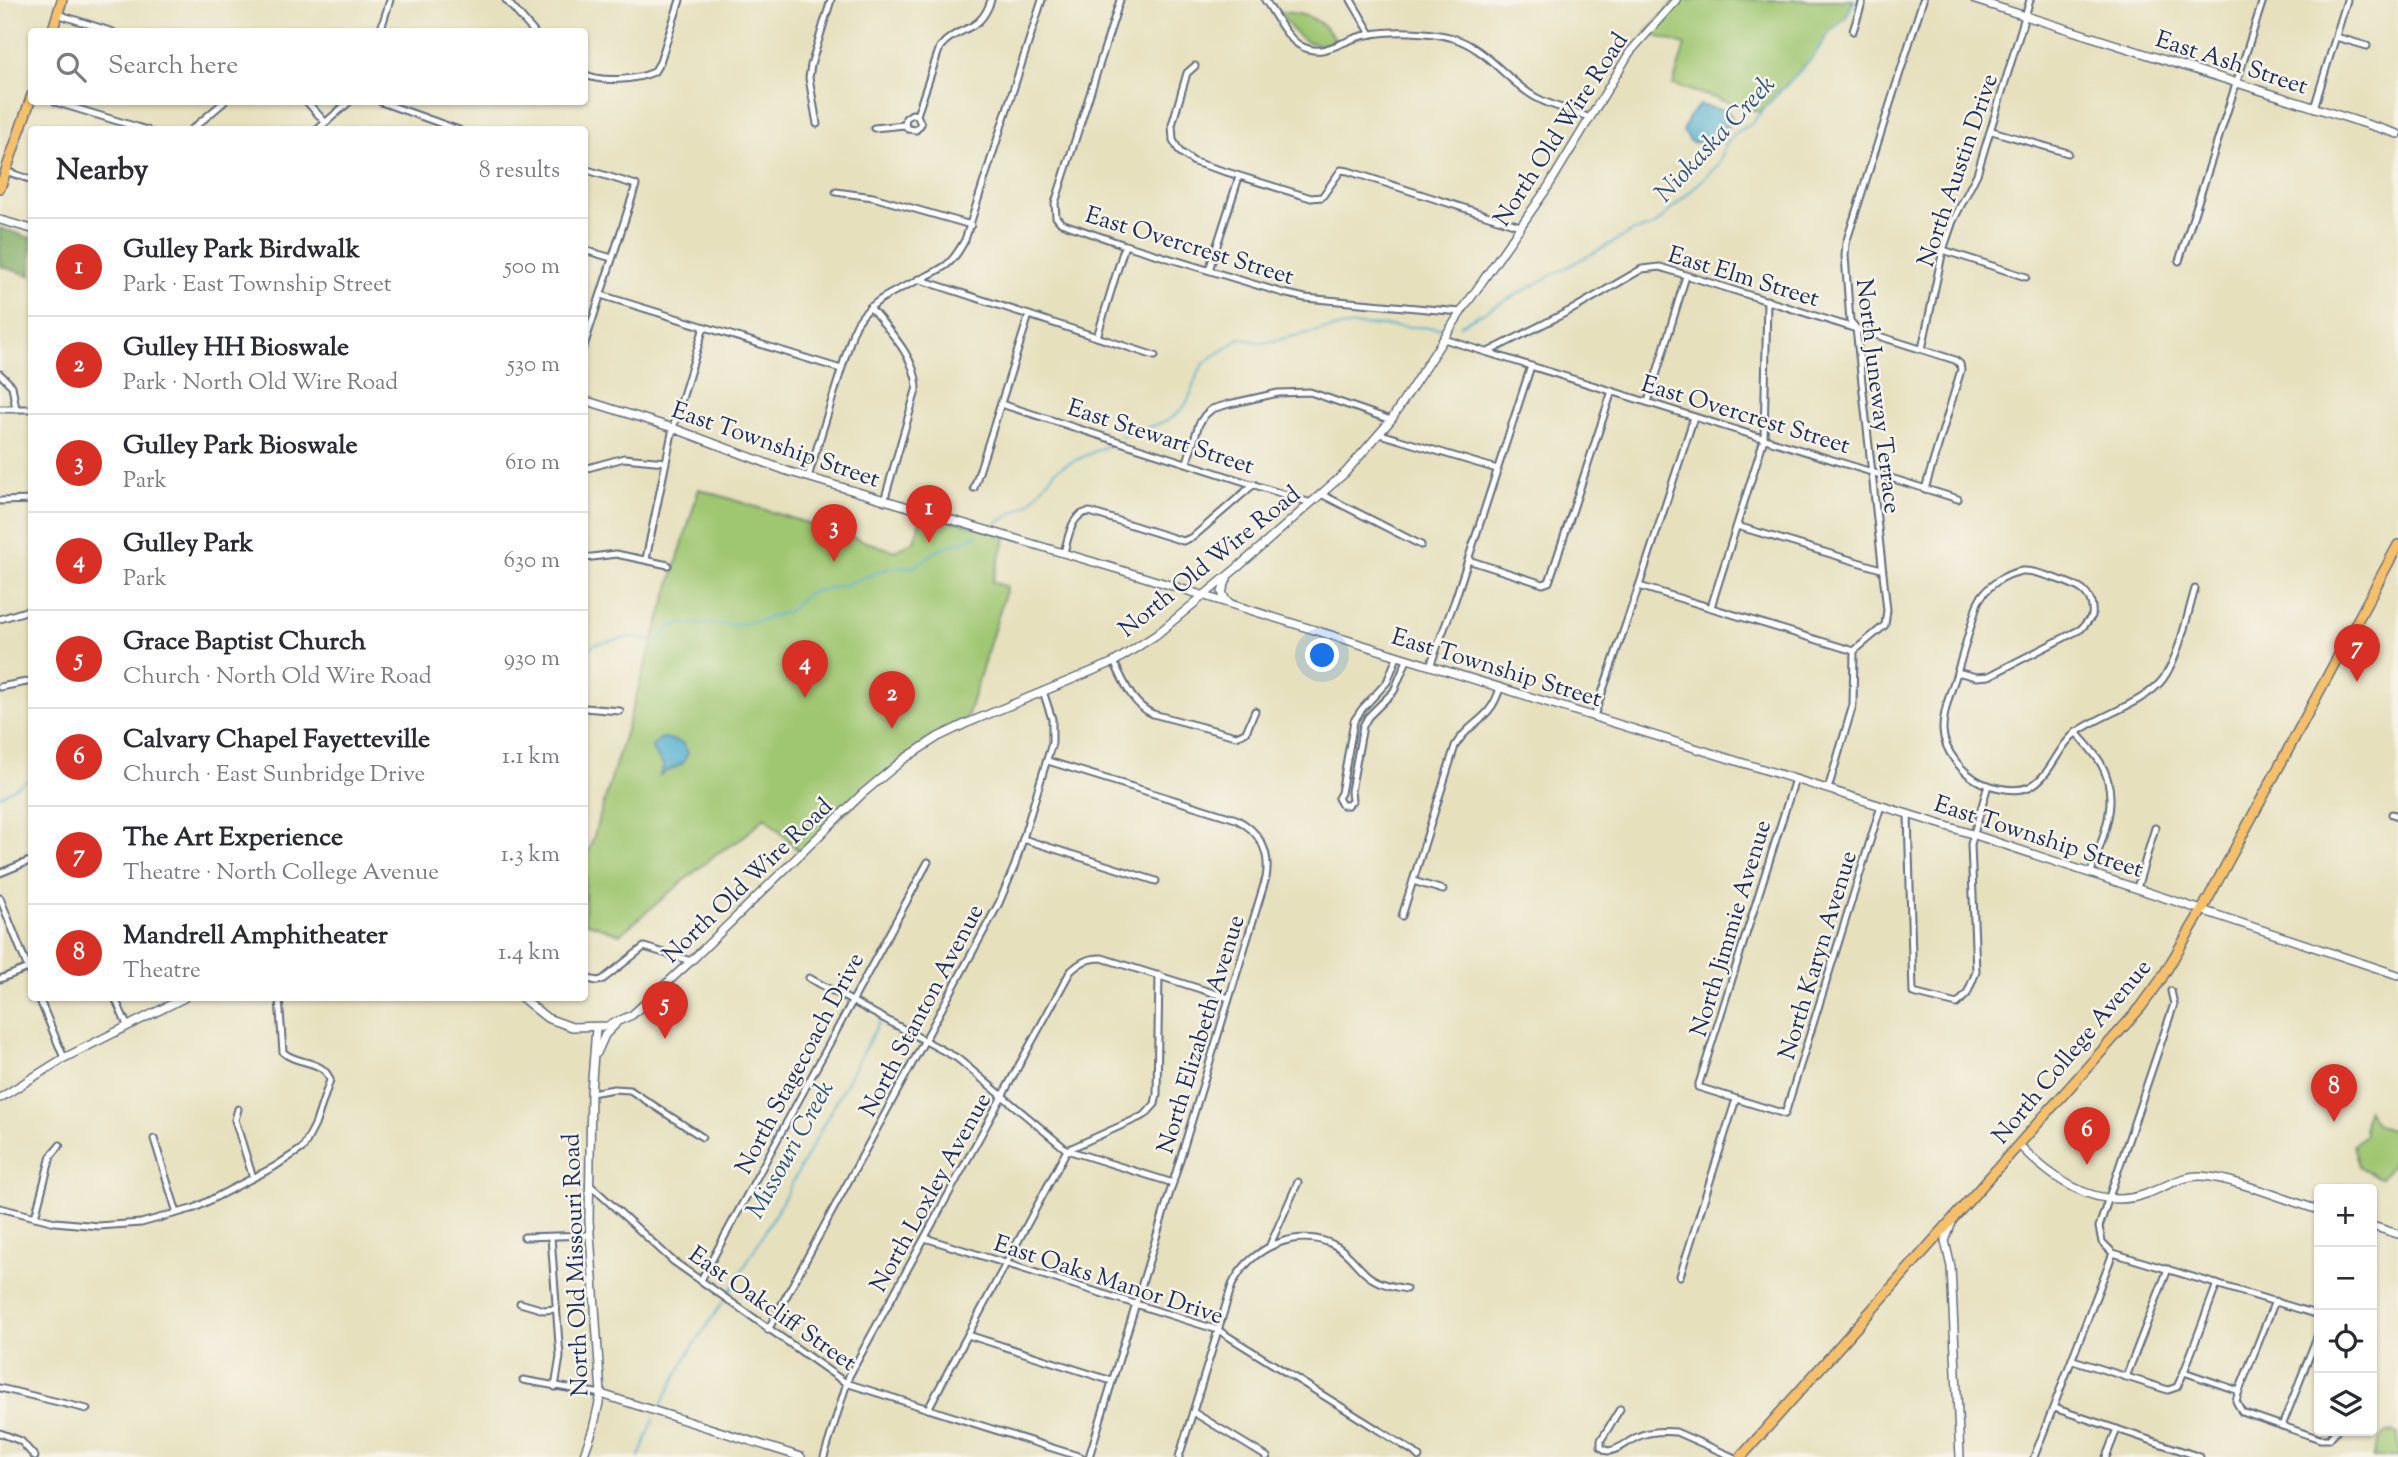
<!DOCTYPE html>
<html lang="en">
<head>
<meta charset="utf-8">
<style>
	:root { --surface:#fff; --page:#f2f2f3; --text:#2b2b33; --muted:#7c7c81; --line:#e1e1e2; --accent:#d93025 }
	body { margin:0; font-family:"Sorts Mill Goudy",serif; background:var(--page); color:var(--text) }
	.controls { position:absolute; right:21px; bottom:21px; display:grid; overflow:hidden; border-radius:7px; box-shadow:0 2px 5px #0004 }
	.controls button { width:63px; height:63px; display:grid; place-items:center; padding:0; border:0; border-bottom:2px solid var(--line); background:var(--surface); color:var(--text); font:35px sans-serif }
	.you { position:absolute; left:1323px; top:656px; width:24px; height:24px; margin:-18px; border:5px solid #fff; border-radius:50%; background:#1a73e8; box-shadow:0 0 0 10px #1a73e833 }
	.badge { display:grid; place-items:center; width:46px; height:46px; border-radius:50%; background:var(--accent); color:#fff; font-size:23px; font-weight:700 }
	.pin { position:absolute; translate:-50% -58px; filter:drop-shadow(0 2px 4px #0008) }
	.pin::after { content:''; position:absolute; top:37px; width:24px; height:21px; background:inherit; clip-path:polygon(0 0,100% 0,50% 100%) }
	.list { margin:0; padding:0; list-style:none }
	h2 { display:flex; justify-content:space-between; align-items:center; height:91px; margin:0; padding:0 28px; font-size:30px }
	h2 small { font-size:23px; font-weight:400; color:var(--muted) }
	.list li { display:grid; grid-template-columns:46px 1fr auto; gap:21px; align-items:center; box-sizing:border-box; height:98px; padding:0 28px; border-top:2px solid var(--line) }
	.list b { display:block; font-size:26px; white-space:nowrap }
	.list p { margin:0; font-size:23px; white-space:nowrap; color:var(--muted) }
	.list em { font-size:23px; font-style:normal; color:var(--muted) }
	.icon { flex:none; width:38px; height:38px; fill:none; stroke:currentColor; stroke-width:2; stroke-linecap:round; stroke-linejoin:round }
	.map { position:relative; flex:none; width:2398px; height:1457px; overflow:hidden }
	.search { position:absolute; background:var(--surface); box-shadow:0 2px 5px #0004; left:28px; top:28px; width:560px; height:77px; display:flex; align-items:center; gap:18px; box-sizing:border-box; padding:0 24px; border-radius:7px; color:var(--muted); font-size:26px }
	.panel { position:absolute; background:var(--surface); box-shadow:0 2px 5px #0004; left:28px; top:126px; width:560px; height:875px; border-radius:7px }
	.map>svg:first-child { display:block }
	.green { fill:#9fc670; stroke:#5d7a67; stroke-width:2 }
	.forest { fill:#7fab62; stroke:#4d6d60; stroke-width:2 }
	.water { fill:#52b1d0; stroke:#367097; stroke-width:2 }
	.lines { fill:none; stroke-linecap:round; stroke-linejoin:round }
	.stream { stroke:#52b1d0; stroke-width:2 }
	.minor-casing { stroke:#626d7f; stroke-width:9 }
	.tertiary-casing { stroke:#626d7f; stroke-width:10 }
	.primary-casing { stroke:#626d7f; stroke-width:12 }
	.minor { stroke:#fff; stroke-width:5 }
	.tertiary { stroke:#fff; stroke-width:7 }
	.primary { stroke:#f6c06b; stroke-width:9 }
	.labels { text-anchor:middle; stroke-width:5; stroke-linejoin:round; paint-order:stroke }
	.street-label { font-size:24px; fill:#1b2f5e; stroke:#f7f3e8 }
	.water-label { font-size:26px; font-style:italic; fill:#2c5680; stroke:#f7f3e8 }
</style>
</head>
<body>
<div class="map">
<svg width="2398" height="1457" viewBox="0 0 2398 1457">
	<rect width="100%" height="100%" fill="#f7f3e8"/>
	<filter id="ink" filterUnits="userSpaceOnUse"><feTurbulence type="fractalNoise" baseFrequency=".0143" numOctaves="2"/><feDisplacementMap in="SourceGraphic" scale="14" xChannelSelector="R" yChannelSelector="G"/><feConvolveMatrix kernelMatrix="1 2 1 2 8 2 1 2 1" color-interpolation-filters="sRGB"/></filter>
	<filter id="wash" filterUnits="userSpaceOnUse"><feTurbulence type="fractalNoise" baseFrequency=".00686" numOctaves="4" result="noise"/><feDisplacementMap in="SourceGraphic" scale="28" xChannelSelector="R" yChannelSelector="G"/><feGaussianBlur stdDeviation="1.57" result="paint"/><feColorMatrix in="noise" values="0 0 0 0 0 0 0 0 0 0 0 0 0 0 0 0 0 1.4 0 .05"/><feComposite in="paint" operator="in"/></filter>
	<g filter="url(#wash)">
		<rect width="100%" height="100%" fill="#e6e0bd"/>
		<g class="green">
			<path d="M1676 0H1853L1845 19 1831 30 1812 58 1760 112 1673 85 1685 45 1646 33Z"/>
			<path d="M1279 12C1308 13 1321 19 1337 42 1304 50 1297 36 1279 12Z"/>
			<path d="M699 489 895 551 914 541 923 513 1007 535 992 582 1007 587 965 724 904 759 801 853 765 817 741 839 716 854 620 934 585 922V865Z"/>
			<path d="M2367 1110 2378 1126 2398 1132C2398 1154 2397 1162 2381 1178L2363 1170 2359 1166 2353 1145 2365 1135 2364 1126Z"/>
			<path d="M2392 1432 2398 1434V1457H2373C2378 1446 2379 1433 2392 1432Z"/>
		</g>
		<path class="forest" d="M0 228 31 238V276L0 266Z"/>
		<g class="water">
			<path d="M1699 105 1728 111 1733 120 1730 125C1715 132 1710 145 1691 142L1683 131 1690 115Z"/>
			<path d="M665 738 682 743 688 753 682 764 660 775 664 766 654 753 652 747 660 739Z"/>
		</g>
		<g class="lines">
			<g class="stream">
				<path d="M1460 325 1634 231 1652 227 1657 223 1719 164 1725 146 1736 132 1750 125 1779 91 1786 86 1812 58 1828 33 1845 19 1855 0"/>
				<path d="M1120 437C1144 427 1178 424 1189 398 1194 387 1195 373 1204 364 1215 353 1229 349 1239 338L1264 343 1321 330 1355 325 1442 328"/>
				<path d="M992 526 1030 503 1055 471 1063 466 1111 444"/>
				<path d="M584 652 595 644 621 639 636 637 653 641 661 638 671 627 681 624 737 625 762 620 789 611 808 593 844 585 889 568 915 567 936 551 977 535"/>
				<path d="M0 796 32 777"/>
				<path d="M729 1293 778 1209 879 1022"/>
				<path d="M661 1405 691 1349 723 1302"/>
				<path d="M639 1457 654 1419"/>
			</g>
		</g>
	</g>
	<g filter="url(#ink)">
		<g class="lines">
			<g class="minor-casing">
				<g id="minor">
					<path d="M506 0 534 32"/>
					<path d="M1120 0 1055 203 1056 217 1061 223 1125 245 1283 293 1305 298 1461 312"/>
					<path d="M1265 0C1275 14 1286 38 1301 46 1325 59 1344 38 1367 35 1393 30 1428 31 1453 38 1483 47 1501 73 1526 91 1544 105 1569 109 1590 118"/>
					<path d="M1351 0 1371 34"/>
					<path d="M57 14 113 32"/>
					<path d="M1853 31 1863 0"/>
					<path d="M380 32 390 0"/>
					<path d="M2336 37 2367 46"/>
					<path d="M1195 66 1187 73 1172 125 1173 140 1180 152 1194 162 1311 198 1322 197 1341 170 1348 171 1520 226"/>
					<path d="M584 74C601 83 636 80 654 72L660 62 680 0"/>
					<path d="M55 102 147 130"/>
					<path d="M307 102 325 122"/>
					<path d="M381 102 459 130"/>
					<path d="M2314 108 2347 0"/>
					<path d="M917 115 912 114 906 118 905 125 908 129 916 130 921 124 917 115 940 47C959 24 980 35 991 0"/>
					<path d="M817 124 809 78 811 65 831 0"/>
					<path d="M874 128 905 125"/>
					<path d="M191 130 224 102"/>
					<path d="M317 130 349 102"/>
					<path d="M1992 131 2068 153"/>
					<path d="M584 169 636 185 584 346"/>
					<path d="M5 171 32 180"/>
					<path d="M836 192 873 197 971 225"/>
					<path d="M584 250 612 258"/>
					<path d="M1943 250 2026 277"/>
					<path d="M2179 261 2263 0"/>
					<path d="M1209 270 1239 177"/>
					<path d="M918 279 1155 356"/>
					<path d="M601 295 841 369"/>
					<path d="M870 307C889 331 915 356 917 387L884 501"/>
					<path d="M1097 337 1125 245"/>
					<path d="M1444 339 1958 499"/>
					<path d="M1922 349 1943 250 1953 221 1977 174 2030 0"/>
					<path d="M1488 352 1575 308 1642 269 1660 267 1955 360 1960 364 1961 370 1925 489"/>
					<path d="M0 374 12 386 16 409"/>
					<path d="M1648 402 1686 276"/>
					<path d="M1001 404 1311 503"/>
					<path d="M0 409H32"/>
					<path d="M1380 434 1497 469"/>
					<path d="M1187 462 1199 424 1205 415 1212 409 1229 404 1278 393 1310 392 1391 420"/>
					<path d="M584 469 624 458 665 462"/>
					<path d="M808 477 853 332C867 294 915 286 945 266 954 260 960 249 965 240L1042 0"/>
					<path d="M974 488 1029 315"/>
					<path d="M1321 494 1421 545"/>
					<path d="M0 501 32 500"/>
					<path d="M1737 526 1881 569"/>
					<path d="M1064 552C1069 537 1071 512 1090 512L1183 541 1193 537 1254 484"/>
					<path d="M584 558 616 554 668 565"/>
					<path d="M646 559 673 428 704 327"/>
					<path d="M1468 560 1543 584 1549 582 1612 391"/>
					<path d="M1639 586 1854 651"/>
					<path d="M1711 607 1764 439 1767 300"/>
					<path d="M0 619 32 609"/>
					<path d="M1397 657 1387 682 1362 709 1354 721 1341 793 1338 798 1342 805H1348L1352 801 1351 791 1363 726 1368 717 1394 691 1407 660"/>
					<path d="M1114 662C1124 682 1132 705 1153 714L1236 736 1246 732 1255 711"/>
					<path d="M1430 666 1455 600 1531 366"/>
					<path d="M1957 672 1976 677 1989 676 2081 629 2092 616C2095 590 2075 585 2054 578 2044 575 2033 570 2022 571 2004 574 1987 586 1978 602 1971 625 1964 649 1957 673 1951 691 1943 711 1943 730 1944 752 1963 774 1982 783 1996 788 2015 793 2029 787 2052 776 2057 746 2077 732 2102 714 2145 703 2163 679 2179 657 2187 616 2195 589"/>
					<path d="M0 687 32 681"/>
					<path d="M584 708 620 711"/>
					<path d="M1594 716 1639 586 1694 417"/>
					<path d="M2076 732C2084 742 2094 752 2100 762 2122 798 2103 837 2091 872"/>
					<path d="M1048 761 1236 819C1259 831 1271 851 1266 878L1089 1457"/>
					<path d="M1795 779 1698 1087 1785 1114 1881 806"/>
					<path d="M1828 789 1853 705 1854 651 1885 625 1887 610 1856 328 1850 321 1845 256 1846 243 1923 0"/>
					<path d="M1908 814 1913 993 1957 1004 1967 994 1976 972 1971 844 1988 785"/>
					<path d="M2392 814 2398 816"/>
					<path d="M1023 839 1156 881"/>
					<path d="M0 873 32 860"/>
					<path d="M1413 881 1443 890"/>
					<path d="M2137 888 2155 828"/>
					<path d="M0 898 32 978"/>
					<path d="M1402 916 1455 746C1470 720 1490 722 1500 688"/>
					<path d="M584 978 597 981 602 980 644 947 691 961"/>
					<path d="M809 978 957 1058 1067 1150 1173 1183"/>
					<path d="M0 979 28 968"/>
					<path d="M39 998 64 1058"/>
					<path d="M115 998 127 1025"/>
					<path d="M591 1093 614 1089 630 1090 702 1137"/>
					<path d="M238 1109 235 1120 253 1178"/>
					<path d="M154 1139 177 1213"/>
					<path d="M589 1184 673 1261 846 1383 1081 1457"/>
					<path d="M0 1208 55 1222 98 1226 141 1223 195 1208 274 1167 303 1148 315 1125 330 1080C324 1059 296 1065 283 1052L279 998"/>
					<path d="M35 1217 51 1156 60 1145"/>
					<path d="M524 1237 589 1235"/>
					<path d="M551 1237 560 1357 555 1387"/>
					<path d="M925 1238 1218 1330 1414 1452 1419 1457"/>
					<path d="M1270 1245 1298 1182"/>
					<path d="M2113 1253 2319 1315"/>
					<path d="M1680 1276 1736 1099"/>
					<path d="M701 1280 928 862"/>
					<path d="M520 1303 544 1310 556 1309"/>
					<path d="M768 1330 999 903 1015 865 1052 743V719L1043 691"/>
					<path d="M968 1335 1112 1381"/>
					<path d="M2073 1360 2168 1390 2177 1387 2184 1372 2239 1391 2236 1401 2242 1412 2320 1439H2329L2336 1431"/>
					<path d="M2184 1372 2217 1284"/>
					<path d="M2126 1377 2168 1269"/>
					<path d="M523 1380 601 1394"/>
					<path d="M0 1388 87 1409"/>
					<path d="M2239 1391 2275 1301"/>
					<path d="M2054 1408 2200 1457"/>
					<path d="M928 1409 1067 1150 1145 1115 1155 1104 1157 1094 1159 975"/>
					<path d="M1620 1409 1601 1440V1447L1607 1451C1618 1451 1627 1442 1637 1437 1649 1431 1663 1431 1676 1432L1733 1457"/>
					<path d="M1193 1412 1267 1457"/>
					<path d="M2282 1426 2319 1332"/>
					<path d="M0 1433 21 1441 35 1457"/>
					<path d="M824 1457 849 1376 1070 972C1080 962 1088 958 1102 958L1229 998"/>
					<path d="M1179 1457 1232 1285C1250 1247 1299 1225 1338 1247 1349 1254 1356 1265 1366 1274 1377 1284 1392 1286 1406 1289"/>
					<path d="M2034 1457 2113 1253 2102 1242 2099 1227 2174 1004 2171 991"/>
					<path d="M2106 1457 2117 1429"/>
				</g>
			</g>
			<g class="tertiary-casing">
				<g id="tertiary">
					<path d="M1975 0 2398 134"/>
					<path d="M0 220 32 229"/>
					<path d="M584 400 673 428 787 471 1134 574 1972 834 2398 975"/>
					<path d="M1227 579 1222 592 1225 599 1231 604"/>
					<path d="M522 998 547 1018 572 1027 607 1026 632 1015 691 961 862 794 904 759 938 737 965 724 1114 662 1156 635 1238 567 1345 473 1391 420 1461 312 1548 187 1630 52 1676 0"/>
					<path d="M597 1053 605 1035 615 1025"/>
					<path d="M0 1098 64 1058 184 998"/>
					<path d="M2019 1145C2051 1178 2096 1212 2146 1194 2163 1188 2183 1175 2201 1176 2234 1178 2286 1200 2319 1210"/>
					<path d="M1952 1222 1945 1241 1951 1267 1960 1457"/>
					<path d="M2372 1226 2398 1234"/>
					<path d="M601 1394 801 1457"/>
					<path d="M583 1457 593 1429 601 1394 589 1220 591 1093 596 1028"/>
				</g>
			</g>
			<g class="primary-casing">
				<g id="primary">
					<path d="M52 32 62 0"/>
					<path d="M0 188 32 95"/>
					<path d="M1741 1457 2141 1007 2160 981 2202 910 2398 545"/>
				</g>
			</g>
			<use href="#minor" class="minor"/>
			<use href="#tertiary" class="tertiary"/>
			<use href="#primary" class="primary"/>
		</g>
	</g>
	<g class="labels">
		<g class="street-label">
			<text transform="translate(2232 62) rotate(18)" y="8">East Ash Street</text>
			<text transform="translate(1560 129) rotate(-57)" y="8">North Old Wire Road</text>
			<text transform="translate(1957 170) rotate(-71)" y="8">North Austin Drive</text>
			<text transform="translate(1190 245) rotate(17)" y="8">East Overcrest Street</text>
			<text transform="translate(1744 276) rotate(17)" y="8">East Elm Street</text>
			<text transform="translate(1879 396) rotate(83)" y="8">North Juneway Terrace</text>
			<text transform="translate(1746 414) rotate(17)" y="8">East Overcrest Street</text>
			<text transform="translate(1161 436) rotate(18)" y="8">East Stewart Street</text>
			<text transform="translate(776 444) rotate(19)" y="8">East Township Street</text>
			<text transform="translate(1209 561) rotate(-39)" y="8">North Old Wire Road</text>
			<text transform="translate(1497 667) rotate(17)" y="8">East Township Street</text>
			<text transform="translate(2039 836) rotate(18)" y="8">East Township Street</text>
			<text transform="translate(747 880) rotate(-44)" y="8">North Old Wire Road</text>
			<text transform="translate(1730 928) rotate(-73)" y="8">North Jimmie Avenue</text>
			<text transform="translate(1817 955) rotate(-73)" y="8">North Karyn Avenue</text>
			<text transform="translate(921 1010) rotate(-62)" y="8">North Stanton Avenue</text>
			<text transform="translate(1200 1034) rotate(-73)" y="8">North Elizabeth Avenue</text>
			<text transform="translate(2071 1051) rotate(-50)" y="8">North College Avenue</text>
			<text transform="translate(799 1063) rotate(-62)" y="8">North Stagecoach Drive</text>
			<text transform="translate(930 1192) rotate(-61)" y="8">North Loxley Avenue</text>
			<text transform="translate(575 1265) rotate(-92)" y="8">North Old Missouri Road</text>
			<text transform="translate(1109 1279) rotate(18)" y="8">East Oaks Manor Drive</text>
			<text transform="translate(773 1308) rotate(35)" y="8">East Oakcliff Street</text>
		</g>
		<g class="water-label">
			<text transform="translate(1714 138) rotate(-47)" y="9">Niokaska Creek</text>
			<text transform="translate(789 1149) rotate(-61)" y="9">Missouri Creek</text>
		</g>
	</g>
</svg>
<div class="controls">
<button>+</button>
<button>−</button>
<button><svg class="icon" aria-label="locate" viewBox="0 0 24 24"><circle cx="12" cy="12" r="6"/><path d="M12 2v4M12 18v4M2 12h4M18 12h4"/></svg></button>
<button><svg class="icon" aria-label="layers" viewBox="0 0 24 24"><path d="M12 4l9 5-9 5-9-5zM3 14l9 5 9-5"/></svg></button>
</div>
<div class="you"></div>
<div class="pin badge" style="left:929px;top:543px">1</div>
<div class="pin badge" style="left:892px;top:729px">2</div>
<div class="pin badge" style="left:834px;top:562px">3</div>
<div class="pin badge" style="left:805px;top:698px">4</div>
<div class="pin badge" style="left:665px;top:1039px">5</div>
<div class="pin badge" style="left:2087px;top:1165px">6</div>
<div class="pin badge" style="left:2357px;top:682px">7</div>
<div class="pin badge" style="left:2334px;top:1122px">8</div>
<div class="search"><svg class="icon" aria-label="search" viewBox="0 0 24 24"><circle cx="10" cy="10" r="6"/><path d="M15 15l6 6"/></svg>Search here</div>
<section class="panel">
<h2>Nearby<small>8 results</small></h2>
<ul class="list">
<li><span class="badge">1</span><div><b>Gulley Park Birdwalk</b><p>Park · East Township Street</p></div><em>500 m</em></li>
<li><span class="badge">2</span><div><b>Gulley HH Bioswale</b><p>Park · North Old Wire Road</p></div><em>530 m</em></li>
<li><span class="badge">3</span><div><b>Gulley Park Bioswale</b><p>Park</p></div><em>610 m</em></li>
<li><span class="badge">4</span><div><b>Gulley Park</b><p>Park</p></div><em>630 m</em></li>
<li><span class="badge">5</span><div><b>Grace Baptist Church</b><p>Church · North Old Wire Road</p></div><em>930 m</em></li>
<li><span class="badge">6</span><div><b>Calvary Chapel Fayetteville</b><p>Church · East Sunbridge Drive</p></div><em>1.1 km</em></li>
<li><span class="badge">7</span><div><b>The Art Experience</b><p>Theatre · North College Avenue</p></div><em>1.3 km</em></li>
<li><span class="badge">8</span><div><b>Mandrell Amphitheater</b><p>Theatre</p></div><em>1.4 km</em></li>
</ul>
</section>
</div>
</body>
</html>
